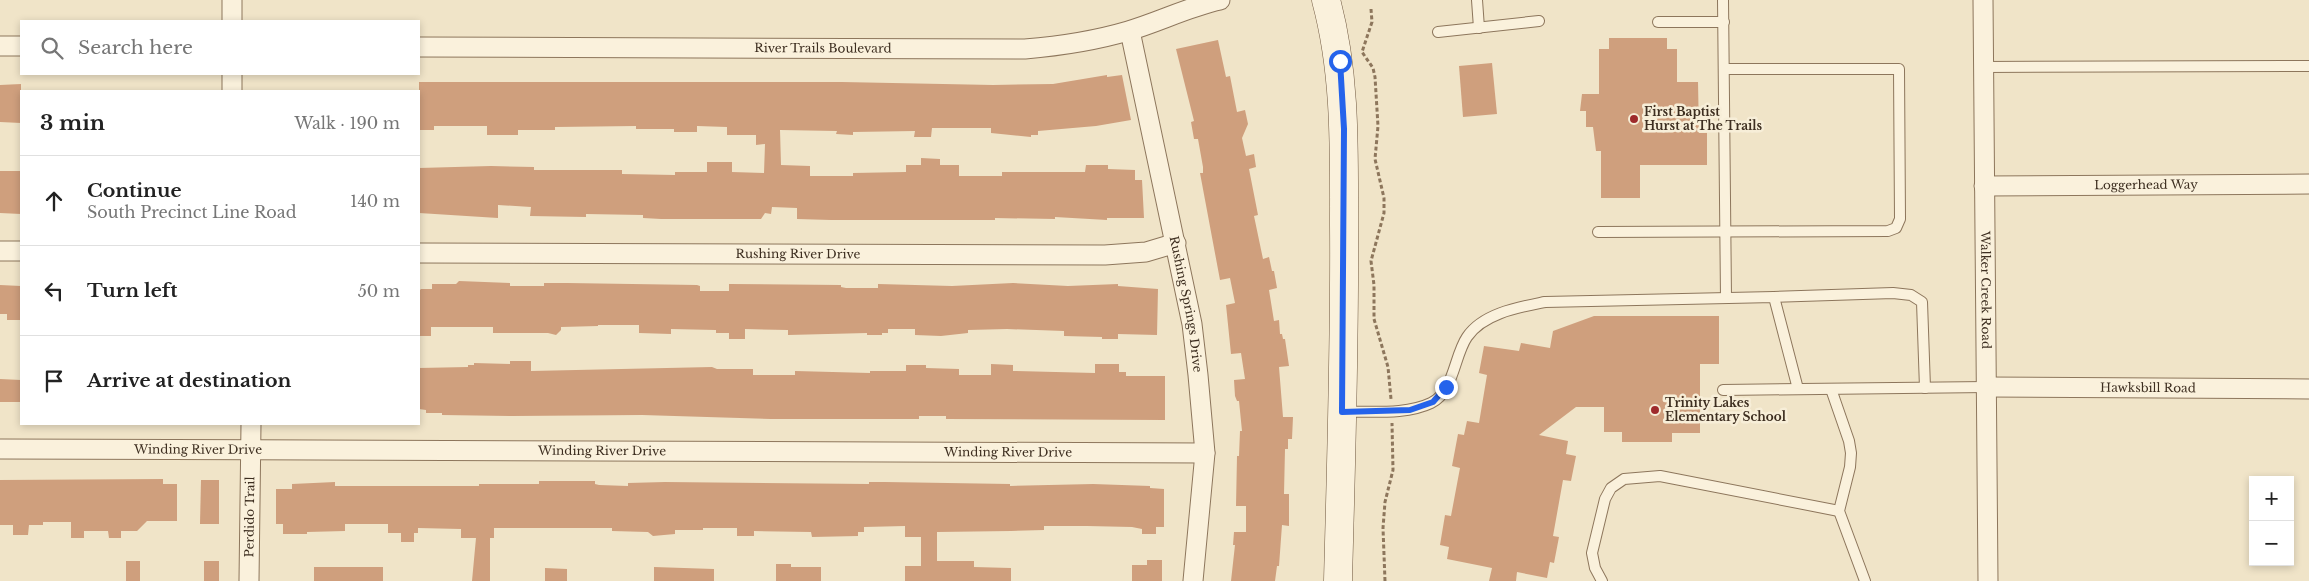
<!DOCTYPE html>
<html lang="en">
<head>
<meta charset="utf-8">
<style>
	:root { --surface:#fff; --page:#f2f2f2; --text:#222; --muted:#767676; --line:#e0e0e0 }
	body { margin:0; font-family:"Libre Baskerville",serif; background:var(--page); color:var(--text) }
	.controls { position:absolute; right:15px; bottom:15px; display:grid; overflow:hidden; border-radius:0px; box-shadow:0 2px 8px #0003 }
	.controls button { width:45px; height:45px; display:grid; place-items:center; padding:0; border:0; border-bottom:1px solid var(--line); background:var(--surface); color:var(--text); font:25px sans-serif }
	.stop { position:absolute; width:15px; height:15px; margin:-11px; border:4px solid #2563eb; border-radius:50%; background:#fff }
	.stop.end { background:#2563eb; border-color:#fff; box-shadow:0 1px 5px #0008 }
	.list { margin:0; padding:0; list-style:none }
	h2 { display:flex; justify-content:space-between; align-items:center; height:65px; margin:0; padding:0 20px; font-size:21px }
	h2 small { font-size:16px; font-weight:400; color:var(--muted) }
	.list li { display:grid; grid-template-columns:32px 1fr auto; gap:15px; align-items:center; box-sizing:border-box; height:90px; padding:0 20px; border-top:1px solid var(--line) }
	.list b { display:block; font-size:19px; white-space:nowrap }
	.list p { margin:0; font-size:16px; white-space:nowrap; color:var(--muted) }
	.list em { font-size:16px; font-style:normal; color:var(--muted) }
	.icon { flex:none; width:28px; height:28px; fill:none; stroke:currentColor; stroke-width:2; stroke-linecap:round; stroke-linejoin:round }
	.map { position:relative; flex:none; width:2309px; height:581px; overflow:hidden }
	.search { position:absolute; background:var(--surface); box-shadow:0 2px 8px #0003; left:20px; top:20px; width:400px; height:55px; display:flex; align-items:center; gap:12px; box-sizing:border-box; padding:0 18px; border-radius:0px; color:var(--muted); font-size:19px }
	.panel { position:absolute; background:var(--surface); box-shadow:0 2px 8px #0003; left:20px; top:90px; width:400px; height:335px; border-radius:0px }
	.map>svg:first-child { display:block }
	.building { fill:#cf9f7d }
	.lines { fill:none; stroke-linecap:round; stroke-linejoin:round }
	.lane-casing { stroke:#8d765c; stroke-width:12 }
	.street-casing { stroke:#8d765c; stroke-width:21 }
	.secondary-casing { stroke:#6f573f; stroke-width:29 }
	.path { stroke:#8d765c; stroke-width:3; stroke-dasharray:4 2.5; stroke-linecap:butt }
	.lane { stroke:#faf1dc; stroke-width:10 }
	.street { stroke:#faf1dc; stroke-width:19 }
	.secondary { stroke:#faf1dc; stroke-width:28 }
	.route { stroke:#2563eb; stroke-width:6 }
	.poi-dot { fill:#9e2a2b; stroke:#f7eed8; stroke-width:2 }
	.labels { text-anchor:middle; stroke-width:5; stroke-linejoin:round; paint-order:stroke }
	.street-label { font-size:12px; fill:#3d2e20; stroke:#f7eed8 }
	.poi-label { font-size:12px; font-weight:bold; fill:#3d2e20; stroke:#f7eed8; text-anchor:start }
</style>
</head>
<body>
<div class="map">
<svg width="2309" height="581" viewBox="0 0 2309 581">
	<rect width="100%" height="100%" fill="#f0e4c8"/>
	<g class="building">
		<path d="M1609 38H1667V49H1677V82H1698L1699 133H1707V165H1640V198H1601V151H1596L1593 127H1586V111H1580L1582 94H1599V49H1609Z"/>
		<path d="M1218 40 1226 77 1230 76 1237 112 1245 110 1248 124 1242 138 1246 156 1254 154 1256 167 1249 169 1258 215 1254 216 1263 259 1269 257 1272 271H1274L1277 288 1269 290 1274 321 1279 320 1280 334H1282L1283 339H1285L1289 366 1279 367 1283 417H1293L1292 439H1288V449H1285L1284 494H1289V526L1282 525 1279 566H1277L1275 581H1231L1235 545H1233L1234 532H1246V506H1236L1237 456H1239L1240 431H1242L1239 401H1237L1235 396 1234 380 1245 379 1241 353 1231 354 1226 305 1235 303 1230 278 1220 280 1200 173H1203V167L1198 139H1194L1191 122 1194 121 1176 49Z"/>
		<path d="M1492 63 1497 114 1463 117 1459 66Z"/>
		<path d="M1107 75V77L1122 75 1131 120 1096 126 1038 131V135H1031V137L991 133V128H932L931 137H914L915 131 853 132V135L836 134 837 131 780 130 781 165 810 166V176H853V173L906 172V165H921V158L940 159V165H959V176H1002V172H1085L1086 165H1108V169L1135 170V180H1142L1144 218H1107V220L1055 217V219L995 218V220H831L797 219V208L772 207 771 214 765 213 761 219H661L643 218V215L586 214V217L530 216 531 207 498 205V218L419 213V168L491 166 534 167V170H622V174L675 175V172H707V162H732V172L764 173 765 144 756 145V135H727V127L697 126V132H674V129H636V126L555 127V130H518V135H487V126H434V130H419V82H842L993 85 1053 84Z"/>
		<path d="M21 84V123L0 122V85Z"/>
		<path d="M0 171H21V214L0 213Z"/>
		<path d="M459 281 510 283V286H544V283H567L697 285 700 286V291H729V284L841 285V287L846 288H878V284L952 286 1013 283 1068 286 1118 284V286L1158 289 1157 335 1118 334V339H1102V337L1064 336V331L1007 329 968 330V333L941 336 915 335V329H888V333H882V335H867V333L788 335V330L745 329V339H729V333H716V330L671 329V334L639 333V325H598V326L561 327V330L556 335 548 333H493V327H431V336H419V291L421 289H432V284H456Z"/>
		<path d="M0 285 21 286V320H7V314H0Z"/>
		<path d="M1594 316H1719V364H1700V433H1672V442H1622V432H1604V407H1576L1539 435 1568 441 1566 454 1576 456 1571 481 1563 480 1553 536 1559 537 1554 563 1550 562 1547 578 1517 572 1516 581H1489L1492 568 1447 559 1449 547 1440 545 1445 515 1451 516 1460 468 1452 466 1458 434 1464 435 1467 421 1479 423 1487 375 1479 373 1484 346 1519 351 1521 343 1550 348 1553 331Z"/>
		<path d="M510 361H531V371L712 367 717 369H753V375H795V371L870 373V371H906V365H926V368L959 369V375H991V364L1013 365V371L1095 373V364H1119V372H1126V376H1165V420L946 419V416H919V419H771L642 415 513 416 442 415V413H426V410L419 409V368L468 367V365H474V363L510 364Z"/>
		<path d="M0 379 21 380 20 402H0Z"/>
		<path d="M163 479V484H177V521H147L137 531H121V538H109L108 531H84V538H71V522H43V525H29L28 535H13V525H0V480Z"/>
		<path d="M201 480H219V524H200Z"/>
		<path d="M539 481H595V484L599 485 628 486V483L665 482 869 484V482H885L1010 484V486L1093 484 1150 486V488L1164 489V527H1156V534H1142V529L1132 527 1087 526H1044V530L1011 531 937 532V561H974V567L1011 568V581H905V566H921V537H905V526L864 527V532H858V536L812 537 811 532 754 531V536H737V528H703V530H675V534L653 536 648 532 612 531V528H494V538H490V581H472L476 538H461V529L418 528V533H414V542H401V533H388V524H345V531L307 532V534H283V524H276V489H292V484L335 482V486H479V484H539Z"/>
		<path d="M1147 560H1162V581H1132V565H1147Z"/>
		<rect x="126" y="561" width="14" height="20"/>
		<rect x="204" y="561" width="15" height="20"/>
		<path d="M776 564H791V567H821V581H776Z"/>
		<rect x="314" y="567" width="69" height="14"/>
		<path d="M654 567 714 569V581H654Z"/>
		<path d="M545 568 567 569V581H545Z"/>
	</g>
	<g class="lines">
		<g class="lane-casing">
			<g id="lane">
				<path d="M1477 0 1479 28"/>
				<path d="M1723 0 1726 298"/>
				<path d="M1658 22H1724"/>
				<path d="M1438 32 1539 21"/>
				<path d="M1983 67 2309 66"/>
				<path d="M1598 232 1888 231 1896 228 1900 219 1899 69H1724"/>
				<path d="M1774 297 1893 293 1911 295 1922 302 1925 388"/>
				<path d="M1831 389 1849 441 1851 453 1850 467 1839 511 1865 581"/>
				<path d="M1723 390 1987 387"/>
				<path d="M1344 412C1371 411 1406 415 1431 403 1454 392 1454 356 1467 337 1483 313 1520 307 1545 302L1774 297 1798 389"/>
				<path d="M1602 581 1595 568 1592 553 1605 499 1611 488 1624 479 1660 476 1839 511"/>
			</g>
		</g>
		<g class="street-casing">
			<g id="street">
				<path id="s1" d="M1983 0 1988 581"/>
				<path d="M232 21V0"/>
				<path id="s2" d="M1130 31 1192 324 1198 375 1205 453 1193 581"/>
				<path d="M0 46H21"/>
				<path id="s3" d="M419 47 1025 49C1061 46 1094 41 1128 31 1159 22 1188 7 1220 0"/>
				<path d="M232 91V74"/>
				<path id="s4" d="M1984 186 2309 184"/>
				<path d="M0 251H21"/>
				<path id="s5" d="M419 253 1105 255 1146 252 1176 243"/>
				<path id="s6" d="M1987 387 2309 389"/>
				<path id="s7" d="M0 449 1205 453"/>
				<path id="s8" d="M249 581 251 424"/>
			</g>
		</g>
		<g class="secondary-casing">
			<path id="secondary" d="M1326 0C1346 74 1344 150 1344 225 1345 344 1341 463 1338 581"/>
		</g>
		<g class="path">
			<path d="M1371 9 1372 22 1362 52 1373 68 1375 77 1378 126 1375 159 1384 198V213L1371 261 1374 285V319L1388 367 1391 399"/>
			<path d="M1385 581 1383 528 1385 502 1393 470 1392 423"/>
		</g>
		<use href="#lane" class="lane"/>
		<use href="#street" class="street"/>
		<use href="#secondary" class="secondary"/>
	</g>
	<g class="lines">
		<path class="route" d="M1340 61 1344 129 1342 412 1410 410 1433 402 1446 387"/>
	</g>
	<g class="poi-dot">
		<circle cx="1634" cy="119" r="5"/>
		<circle cx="1655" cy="410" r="5"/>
	</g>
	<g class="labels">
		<g class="street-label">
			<text dy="4" stroke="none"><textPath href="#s3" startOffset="404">River Trails Boulevard</textPath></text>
			<text dy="4" stroke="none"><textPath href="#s4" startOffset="162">Loggerhead Way</textPath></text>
			<text dy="4" stroke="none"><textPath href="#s5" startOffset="379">Rushing River Drive</textPath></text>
			<text dy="4" stroke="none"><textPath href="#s1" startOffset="290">Walker Creek Road</textPath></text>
			<text dy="4" stroke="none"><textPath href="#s2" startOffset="279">Rushing Springs Drive</textPath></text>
			<text dy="4" stroke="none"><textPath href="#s6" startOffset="161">Hawksbill Road</textPath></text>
			<text dy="4" stroke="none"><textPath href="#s7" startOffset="198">Winding River Drive</textPath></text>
			<text dy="4" stroke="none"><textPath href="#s7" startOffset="602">Winding River Drive</textPath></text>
			<text dy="4" stroke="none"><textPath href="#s7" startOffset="1008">Winding River Drive</textPath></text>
			<text dy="4" stroke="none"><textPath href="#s8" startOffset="64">Perdido Trail</textPath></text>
		</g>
		<g class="poi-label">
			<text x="1644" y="116">First Baptist<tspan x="1644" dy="14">Hurst at The Trails</tspan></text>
			<text x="1665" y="407">Trinity Lakes<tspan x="1665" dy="14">Elementary School</tspan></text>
		</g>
	</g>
</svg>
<div class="controls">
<button>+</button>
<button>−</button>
</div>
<div class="stop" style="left:1340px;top:61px"></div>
<div class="stop end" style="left:1446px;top:387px"></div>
<div class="search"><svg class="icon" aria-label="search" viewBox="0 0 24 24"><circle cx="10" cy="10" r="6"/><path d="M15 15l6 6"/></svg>Search here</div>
<section class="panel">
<h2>3 min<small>Walk · 190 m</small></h2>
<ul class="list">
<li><svg class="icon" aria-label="ahead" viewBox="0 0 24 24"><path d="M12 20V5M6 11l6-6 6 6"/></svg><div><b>Continue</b><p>South Precinct Line Road</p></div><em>140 m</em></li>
<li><svg class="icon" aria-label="left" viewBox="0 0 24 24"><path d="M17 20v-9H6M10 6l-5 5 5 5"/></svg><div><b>Turn left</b></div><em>50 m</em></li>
<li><svg class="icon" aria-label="arrive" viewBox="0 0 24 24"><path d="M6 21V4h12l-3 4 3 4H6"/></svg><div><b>Arrive at destination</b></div></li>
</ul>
</section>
</div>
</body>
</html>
